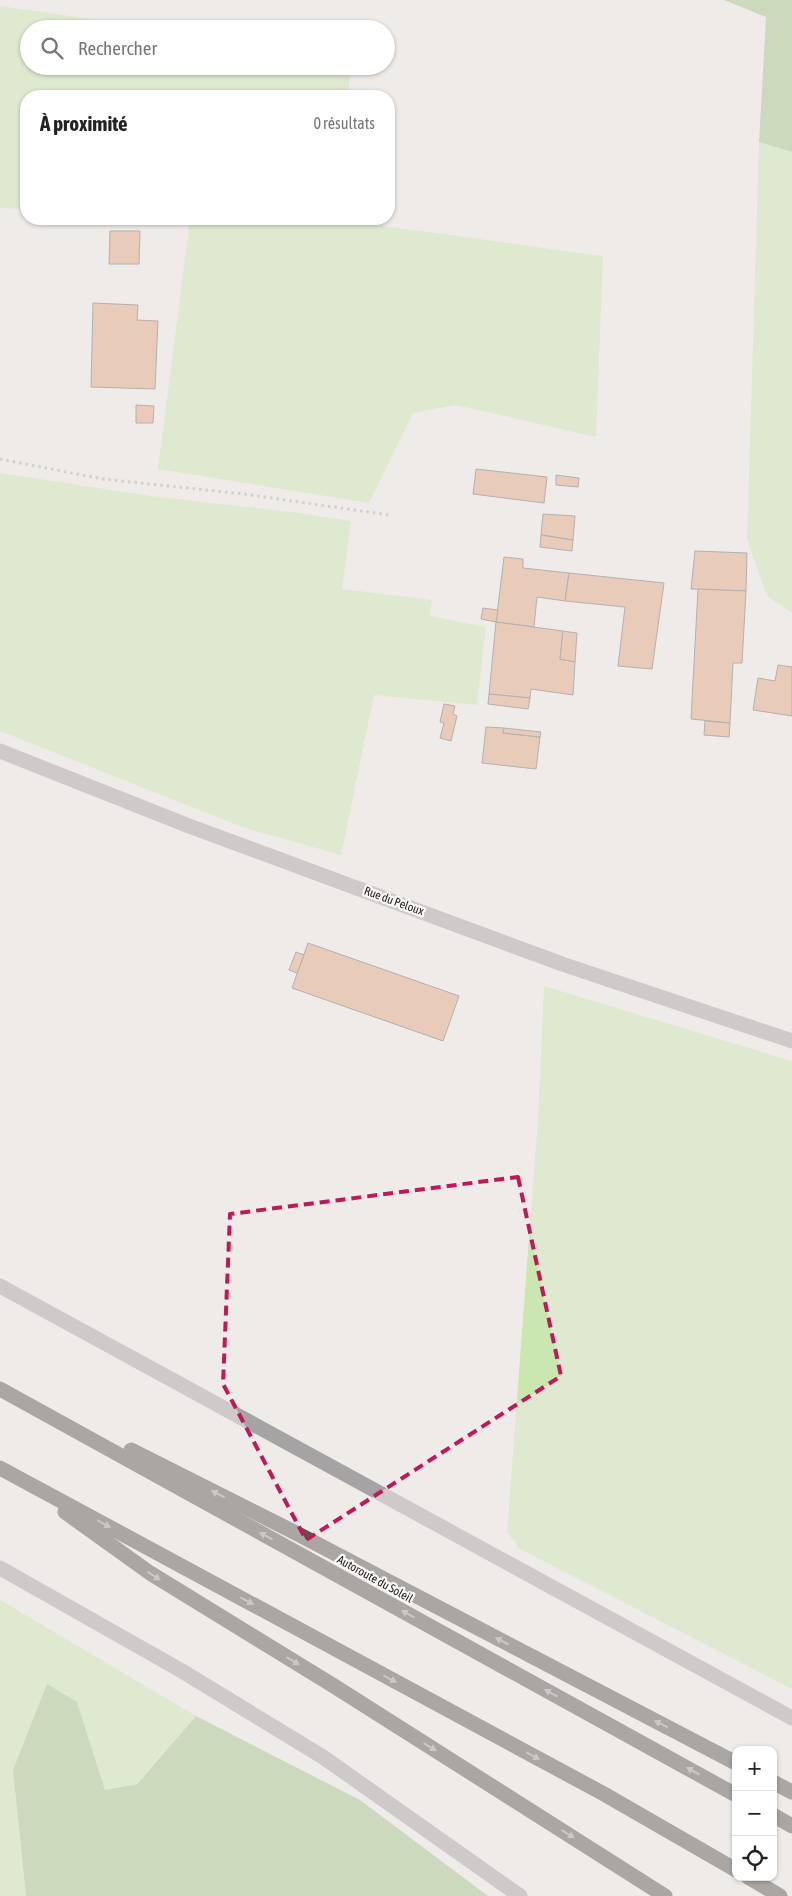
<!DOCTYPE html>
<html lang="fr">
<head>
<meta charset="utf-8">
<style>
	:root { --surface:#fff; --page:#f2f2f2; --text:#222; --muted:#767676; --line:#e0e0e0 }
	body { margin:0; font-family:"Asap Condensed",sans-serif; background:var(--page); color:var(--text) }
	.controls { position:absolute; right:15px; bottom:15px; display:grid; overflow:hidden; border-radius:10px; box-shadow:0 1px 4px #0004 }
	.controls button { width:45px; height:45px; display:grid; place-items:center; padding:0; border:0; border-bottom:1px solid var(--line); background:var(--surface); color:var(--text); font:25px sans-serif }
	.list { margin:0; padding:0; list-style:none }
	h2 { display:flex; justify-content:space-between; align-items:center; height:65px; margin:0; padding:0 20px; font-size:21px }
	h2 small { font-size:16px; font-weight:400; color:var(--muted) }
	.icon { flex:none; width:28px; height:28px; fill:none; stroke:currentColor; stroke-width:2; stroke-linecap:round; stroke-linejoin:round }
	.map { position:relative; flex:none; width:792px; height:1896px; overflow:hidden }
	.search { position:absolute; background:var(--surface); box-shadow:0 1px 4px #0004; left:20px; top:20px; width:375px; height:55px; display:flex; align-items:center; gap:12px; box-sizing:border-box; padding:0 18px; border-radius:28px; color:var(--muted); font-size:19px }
	.panel { position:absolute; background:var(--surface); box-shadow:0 1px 4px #0004; left:20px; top:90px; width:375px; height:135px; border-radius:20px }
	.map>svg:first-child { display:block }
	.green { fill:#c9e7af }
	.forest { fill:#a4c487 }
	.building { fill:#e0a57c; stroke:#6c6967 }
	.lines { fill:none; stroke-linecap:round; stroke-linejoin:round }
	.path { stroke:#b0adab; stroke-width:3; stroke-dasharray:2.5 4; stroke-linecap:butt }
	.service { stroke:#a5a3a3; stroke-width:15 }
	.minor { stroke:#a5a3a3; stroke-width:15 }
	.motorway { stroke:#565251; stroke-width:15 }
	.oneway { fill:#a19d9b }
	.marked { fill:none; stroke:#c2185b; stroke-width:4; stroke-dasharray:10 6; stroke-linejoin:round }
	.labels { text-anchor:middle; stroke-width:4.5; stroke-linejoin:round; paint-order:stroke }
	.street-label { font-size:12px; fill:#1f1e1d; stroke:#fcf8f6 }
</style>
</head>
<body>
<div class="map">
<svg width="792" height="1896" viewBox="0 0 792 1896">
	<rect width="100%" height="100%" fill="#efebe9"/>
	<g class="green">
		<path d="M0 6 160 29H29V66H351L348 96H26V209L0 208Z"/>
		<path d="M759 142 792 152V613L767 596 747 540Z"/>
		<path d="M190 219H333L603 256 596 437 456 405 413 413 369 503 158 469Z"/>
		<path d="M0 473 151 496 299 513 351 521 342 589 432 600 430 616 486 627 477 705 374 695 341 855 242 827 0 731Z"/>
		<path d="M544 986 792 1061V1689L520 1549 507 1532 538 1118Z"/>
		<path d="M0 1600 196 1716 136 1784 105 1790 77 1702 13 1770 26 1896H0Z"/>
	</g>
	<g class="forest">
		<path d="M724 0H792V152L759 142 766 17Z"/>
		<path d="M47 1684 77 1702 105 1790 137 1784 196 1716 360 1800 488 1896H26L13 1770Z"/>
	</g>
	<g class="building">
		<path d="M110 231H140L139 264H109Z"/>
		<path d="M93 303 138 305 137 320 158 321 155 389 91 387Z"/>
		<path d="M136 405 154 406 153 423H136Z"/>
		<path d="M476 469 547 477 544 503 473 494Z"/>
		<path d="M556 475 579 478 578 487 556 485Z"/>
		<path d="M543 514 575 516 573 540 541 535Z"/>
		<path d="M541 535 573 540 572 551 540 547Z"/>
		<path d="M695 551 747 553 746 591 691 589Z"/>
		<path d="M504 557 523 559V568L569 573 565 601 537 597 534 627 496 622Z"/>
		<path d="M569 573 664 583 652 669 618 666 625 607 565 601Z"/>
		<path d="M698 589 746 591 742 663H733L730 723 691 719Z"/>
		<path d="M483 608 498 610 496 622 481 619Z"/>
		<path d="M496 622 563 631 560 659 575 662 573 695 531 689 530 698 489 694Z"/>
		<path d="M563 631 577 633 575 662 560 659Z"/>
		<path d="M778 665 792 667V716L753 710 758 678 775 681Z"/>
		<path d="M489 694 530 698 528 709 488 704Z"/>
		<path d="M444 704 455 706 453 714 457 716 451 741 440 738 444 723 440 722Z"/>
		<path d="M705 721 730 723 729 737 704 735Z"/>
		<path d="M486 727 504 728 503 733 540 737 536 769 482 763Z"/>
		<path d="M504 728 541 732 540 737 503 733Z"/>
		<path d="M308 943 459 996 443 1041 292 988Z"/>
		<path d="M296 952 304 955 297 973 289 970Z"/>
	</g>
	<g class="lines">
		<path class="path" d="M0 459 103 479 244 494 389 515"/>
		<path class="service" d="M0 1568 182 1671 323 1757 520 1896"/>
		<g class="minor">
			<path d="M0 751 189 826 565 965 792 1041"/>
			<path d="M0 1286 792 1718"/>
		</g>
		<g class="motorway">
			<path d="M0 1389 736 1795"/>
			<path d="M131 1450 294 1532 736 1763"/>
			<path d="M0 1468 604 1794 736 1870"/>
			<path d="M65 1512 150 1573 334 1686 665 1896"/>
			<path d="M773 1782 792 1792"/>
			<path d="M773 1815 792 1826"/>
			<path d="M748 1877 780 1896"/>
		</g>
	</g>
	<defs><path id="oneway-solid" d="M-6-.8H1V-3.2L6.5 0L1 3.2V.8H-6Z" transform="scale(1.25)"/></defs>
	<g class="oneway">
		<use href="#oneway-solid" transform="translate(218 1494) rotate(-153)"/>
		<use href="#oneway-solid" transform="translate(104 1524) rotate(28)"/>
		<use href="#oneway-solid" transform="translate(266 1536) rotate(-151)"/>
		<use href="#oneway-solid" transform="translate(154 1576) rotate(33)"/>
		<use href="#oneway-solid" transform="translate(247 1601) rotate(28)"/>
		<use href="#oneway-solid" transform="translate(408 1614) rotate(-151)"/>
		<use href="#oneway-solid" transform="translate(502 1641) rotate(-152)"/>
		<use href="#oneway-solid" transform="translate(293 1661) rotate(31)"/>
		<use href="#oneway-solid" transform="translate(390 1679) rotate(28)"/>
		<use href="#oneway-solid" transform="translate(551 1693) rotate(-151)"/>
		<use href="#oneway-solid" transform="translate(661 1724) rotate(-153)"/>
		<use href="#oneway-solid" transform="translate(430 1747) rotate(32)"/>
		<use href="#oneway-solid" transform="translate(533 1756) rotate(28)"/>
		<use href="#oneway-solid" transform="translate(693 1771) rotate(-151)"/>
		<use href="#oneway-solid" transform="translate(568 1834) rotate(32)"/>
	</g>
	<path d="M0 0H792V1896H0ZM518 1177 561 1376 306 1540 223 1384 230 1214Z" fill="#efebe9" fill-opacity=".55" fill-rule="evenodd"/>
	<path class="marked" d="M518 1177 561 1376 306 1540 223 1384 230 1214Z"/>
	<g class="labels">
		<g class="street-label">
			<text transform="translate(394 901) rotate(20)" y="4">Rue du Peloux</text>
			<text transform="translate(375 1579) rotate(29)" y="4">Autoroute du Soleil</text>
		</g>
	</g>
</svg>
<div class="controls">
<button>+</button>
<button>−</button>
<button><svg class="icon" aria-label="locate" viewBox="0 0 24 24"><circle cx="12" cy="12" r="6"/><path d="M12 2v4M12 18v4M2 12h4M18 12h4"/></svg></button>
</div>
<div class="search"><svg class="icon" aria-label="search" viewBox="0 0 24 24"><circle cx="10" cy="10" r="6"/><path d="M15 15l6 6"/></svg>Rechercher</div>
<section class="panel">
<h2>À proximité<small>0 résultats</small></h2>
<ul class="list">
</ul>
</section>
</div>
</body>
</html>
